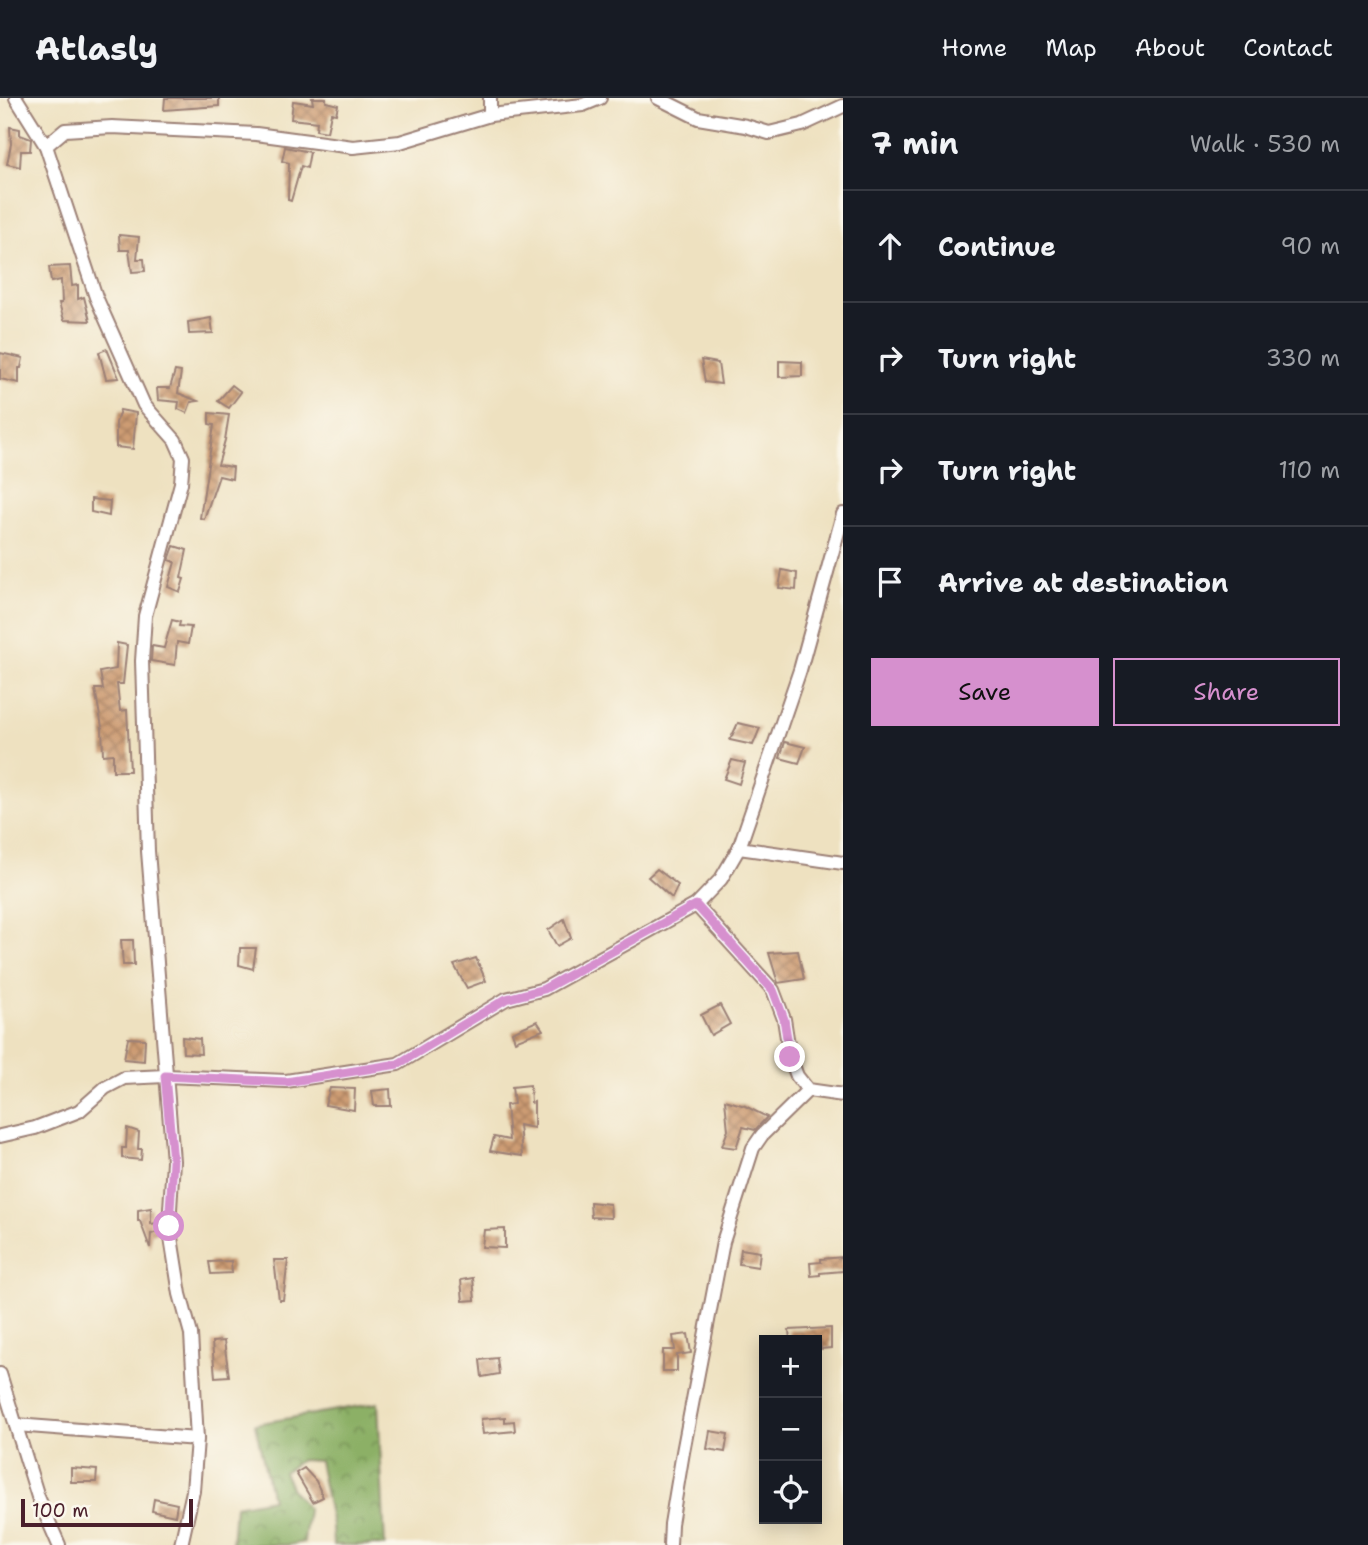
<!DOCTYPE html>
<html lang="en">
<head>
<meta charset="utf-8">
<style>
	:root { --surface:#171b24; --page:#242831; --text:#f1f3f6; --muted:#9ea1a6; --line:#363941; --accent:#d690ce }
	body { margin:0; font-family:"Shantell Sans",sans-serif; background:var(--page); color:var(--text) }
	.controls { position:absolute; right:21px; bottom:21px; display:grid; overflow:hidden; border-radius:0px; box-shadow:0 4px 18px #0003 }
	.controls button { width:63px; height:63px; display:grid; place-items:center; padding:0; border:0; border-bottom:2px solid var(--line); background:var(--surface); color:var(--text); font:35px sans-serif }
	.scale { position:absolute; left:21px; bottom:18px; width:172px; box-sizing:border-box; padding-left:7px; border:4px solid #4a1f2b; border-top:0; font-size:19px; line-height:24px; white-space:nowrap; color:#4a1f2b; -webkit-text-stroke:5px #fbf7ec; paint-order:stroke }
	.stop { position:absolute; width:21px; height:21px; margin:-16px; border:5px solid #d690ce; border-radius:50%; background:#fff }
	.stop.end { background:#d690ce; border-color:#fff; box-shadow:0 2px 7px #0008 }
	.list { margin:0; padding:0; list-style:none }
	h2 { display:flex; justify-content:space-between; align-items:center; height:91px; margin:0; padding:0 28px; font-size:30px }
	h2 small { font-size:23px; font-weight:400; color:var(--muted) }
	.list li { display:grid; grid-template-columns:46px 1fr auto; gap:21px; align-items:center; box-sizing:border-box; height:112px; padding:0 28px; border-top:2px solid var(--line) }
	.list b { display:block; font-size:26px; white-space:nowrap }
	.list em { font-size:23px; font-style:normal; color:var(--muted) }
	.actions { display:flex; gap:14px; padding:21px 28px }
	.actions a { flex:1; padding:16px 0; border:2px solid var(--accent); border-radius:0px; text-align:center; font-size:24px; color:var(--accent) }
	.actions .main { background:var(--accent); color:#111 }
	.icon { flex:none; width:38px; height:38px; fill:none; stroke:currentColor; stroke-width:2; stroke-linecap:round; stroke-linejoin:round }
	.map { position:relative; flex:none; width:843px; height:1447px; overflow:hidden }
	header { display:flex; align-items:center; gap:42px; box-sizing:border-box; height:98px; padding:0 35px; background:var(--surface); border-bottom:2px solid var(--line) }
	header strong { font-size:33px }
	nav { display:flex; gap:38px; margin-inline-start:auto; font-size:24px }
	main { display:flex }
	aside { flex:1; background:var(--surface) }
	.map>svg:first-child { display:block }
	.forest { fill:url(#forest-crowns); stroke:#6b6848; stroke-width:2 }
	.building { fill:url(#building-cross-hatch) }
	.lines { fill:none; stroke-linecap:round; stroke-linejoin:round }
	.street-casing { stroke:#9c8076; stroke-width:16 }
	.street { stroke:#fff; stroke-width:12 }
	.route { stroke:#d690ce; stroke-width:9 }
</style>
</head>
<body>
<header>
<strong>Atlasly</strong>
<nav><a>Home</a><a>Map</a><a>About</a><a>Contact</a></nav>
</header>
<main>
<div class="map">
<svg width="843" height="1447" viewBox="0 0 843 1447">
	<defs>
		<pattern id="forest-crowns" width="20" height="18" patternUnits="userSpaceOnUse" patternTransform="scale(1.75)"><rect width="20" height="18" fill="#8cb066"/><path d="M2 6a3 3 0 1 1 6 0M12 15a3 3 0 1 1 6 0" fill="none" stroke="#748f54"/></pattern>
		<pattern id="building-cross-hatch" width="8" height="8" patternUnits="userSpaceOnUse" patternTransform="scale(1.75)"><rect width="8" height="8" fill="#cd9c73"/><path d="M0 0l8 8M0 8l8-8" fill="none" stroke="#a87f5f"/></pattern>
	</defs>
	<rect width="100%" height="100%" fill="#fbf7ec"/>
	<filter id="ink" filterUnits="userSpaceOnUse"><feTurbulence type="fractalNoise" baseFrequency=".0143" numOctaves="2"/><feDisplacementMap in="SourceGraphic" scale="14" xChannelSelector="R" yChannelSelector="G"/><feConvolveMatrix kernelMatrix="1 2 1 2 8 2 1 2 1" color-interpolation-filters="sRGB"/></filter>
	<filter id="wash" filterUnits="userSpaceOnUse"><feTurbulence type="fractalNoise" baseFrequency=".00686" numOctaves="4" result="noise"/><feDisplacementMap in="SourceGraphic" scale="28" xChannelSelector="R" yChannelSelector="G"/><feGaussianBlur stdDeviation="1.57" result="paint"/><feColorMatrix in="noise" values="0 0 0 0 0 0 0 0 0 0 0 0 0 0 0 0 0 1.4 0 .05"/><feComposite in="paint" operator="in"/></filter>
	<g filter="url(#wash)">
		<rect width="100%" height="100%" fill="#eee1c0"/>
		<path class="forest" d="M378 1305 385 1447H333L332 1427 319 1363 301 1362 284 1374 292 1392 308 1411 304 1444 289 1447H232L235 1408 272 1401 255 1326Z"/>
		<g id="blocks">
			<g class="building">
				<path d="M165 0H219V8L164 12Z"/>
				<path d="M312 0H326V4L338 7 336 16 331 15 327 34 316 32 317 24 291 21 293 3 313 6Z"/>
				<path d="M10 29 20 31V37L31 41 30 53H21L20 69 7 66 11 46Z"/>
				<path d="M285 49 310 54 307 70 301 68 291 103 288 102 289 65 282 63Z"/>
				<path d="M119 137 139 139 137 161H144L145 173 132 174 129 152H120Z"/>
				<path d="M70 168 72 188 78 187V201L84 199 90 223 64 222 59 205H62L61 182 51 184 49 169Z"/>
				<path d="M211 220 213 235 189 236 188 224Z"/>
				<path d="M107 251 119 280 106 281 99 254Z"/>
				<path d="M0 255 23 260 21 270H19V285L0 281Z"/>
				<path d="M701 262 718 265 721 286 705 284Z"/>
				<path d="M779 263 802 264V278L779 279Z"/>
				<path d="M175 273 181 274 178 295 198 303 191 304 187 315 178 311 179 304 158 302 157 290H170Z"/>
				<path d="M232 287 241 294 229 310 218 303Z"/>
				<path d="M120 312 136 315 133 351 116 349V325Z"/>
				<path d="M209 315 229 317 225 342 218 367 233 369 232 381 219 378 204 421 200 420 214 327 209 326Z"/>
				<path d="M91 401 110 403 109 418 91 414Z"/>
				<path d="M174 448 187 452 181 480 184 481 180 494 168 489 175 464 169 462Z"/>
				<path d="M782 472 797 475 796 492 779 490Z"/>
				<path d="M172 522 180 524 179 528 191 529 188 546 177 544 175 567 151 563 152 548 164 550Z"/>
				<path d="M117 545 127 547 123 586H117L120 613 127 612 130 673H113V656L103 657 102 629 95 591H103L100 574 116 571Z"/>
				<path d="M738 625 760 630 753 647 730 642Z"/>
				<path d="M785 644 805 649 799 665 780 660Z"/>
				<path d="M732 662 745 665 739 686 724 681Z"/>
				<path d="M657 771 678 787 672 800 648 779Z"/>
				<path d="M564 821 571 840 557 848 548 832Z"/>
				<path d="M121 842H133L134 867H123Z"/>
				<path d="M240 850H256L253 871 239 867Z"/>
				<path d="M798 853 804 881 778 885 769 855Z"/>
				<path d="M476 860 486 883 467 890 454 867Z"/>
				<path d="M720 907 730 926 711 937 701 917Z"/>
				<path d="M537 923 543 932 515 943 512 934Z"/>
				<path d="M182 939 200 941 201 956 183 955Z"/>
				<path d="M128 940 145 941 144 963 124 961Z"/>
				<path d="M530 987 531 1005 534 1004V1030L519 1027 522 1058 490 1053 494 1039 509 1042 506 1007 514 1006 512 989Z"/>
				<path d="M330 990 355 991 354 1012 325 1007Z"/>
				<path d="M390 991 391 1008H374L372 993Z"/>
				<path d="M725 1002 745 1008 767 1019 755 1032 743 1029 736 1050 722 1048 728 1032Z"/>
				<path d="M127 1030 139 1034 138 1051H142L141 1062 122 1060V1050H126Z"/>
				<path d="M590 1104 610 1106 611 1120 591 1119Z"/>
				<path d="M151 1110V1126L157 1125V1134L151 1136 150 1150 140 1123H138V1112Z"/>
				<path d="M505 1131V1150L482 1149 484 1132Z"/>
				<path d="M741 1151 760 1154 758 1169 739 1166Z"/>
				<path d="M843 1159V1173L820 1175V1177L811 1178 810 1165 821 1164V1161Z"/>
				<path d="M274 1162H288L283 1202H279Z"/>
				<path d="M231 1163 232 1175 211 1176 209 1164Z"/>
				<path d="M473 1180 475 1202 463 1203 461 1182Z"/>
				<path d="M831 1230V1250L821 1251 820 1242H790L789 1232Z"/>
				<path d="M688 1236 691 1255 677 1257V1273H663V1252H675L673 1238Z"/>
				<path d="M224 1243 229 1278 215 1279 212 1244Z"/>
				<path d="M497 1260 499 1276 482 1279 480 1262Z"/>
				<path d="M505 1319V1324L514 1323 515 1333 483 1336 481 1321Z"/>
				<path d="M710 1333 728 1336 725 1354 707 1351Z"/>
				<path d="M71 1370 97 1372 96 1384H71Z"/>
				<path d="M304 1370 316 1383 323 1399 313 1404 296 1375Z"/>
				<path d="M154 1401 177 1406 175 1418 152 1413Z"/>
			</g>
		</g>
	</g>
	<g filter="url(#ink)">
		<use href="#blocks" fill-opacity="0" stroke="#9c8076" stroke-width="2"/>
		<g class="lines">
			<g class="street-casing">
				<g id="street">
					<path d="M16 0 46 48 96 199 144 307 175 342 183 360 181 385 145 518 142 563 148 753 173 1063 169 1127 180 1196 191 1236 197 1341 193 1393 181 1447"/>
					<path d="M658 0 698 20 746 28 769 35 802 27 843 8"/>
					<path d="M490 17V0"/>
					<path d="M46 48 65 32 112 29 256 36 353 49 400 44 490 17 583 7 600 0"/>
					<path d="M843 416 800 572 739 750 843 765"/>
					<path d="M696 807 773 892 784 921 790 959 797 978 808 992 843 997"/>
					<path d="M0 1038 35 1030 79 1013 105 990 124 980 165 978 286 983 398 966 506 901 544 891 696 807 721 781 739 750"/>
					<path d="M0 1276 38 1399 59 1447"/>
					<path d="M16 1327 197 1341"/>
					<path d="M670 1447 671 1426 683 1354 723 1144 753 1050 762 1037 808 992"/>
				</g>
			</g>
			<use href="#street" class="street"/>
		</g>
	</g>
	<g class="lines" filter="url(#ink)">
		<path class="route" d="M169 1128 173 1063 165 978 286 984 398 966 506 901 544 891 696 807 773 892 784 921 790 959"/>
	</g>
</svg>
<div class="controls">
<button>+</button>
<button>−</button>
<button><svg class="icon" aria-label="locate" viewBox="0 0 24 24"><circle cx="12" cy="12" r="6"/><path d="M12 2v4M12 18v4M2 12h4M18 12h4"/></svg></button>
</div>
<div class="scale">100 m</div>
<div class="stop" style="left:169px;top:1128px"></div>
<div class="stop end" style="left:790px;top:959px"></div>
</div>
<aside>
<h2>7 min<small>Walk · 530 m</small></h2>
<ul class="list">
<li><svg class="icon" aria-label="ahead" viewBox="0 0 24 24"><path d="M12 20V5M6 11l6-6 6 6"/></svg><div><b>Continue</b></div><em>90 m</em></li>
<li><svg class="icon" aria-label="right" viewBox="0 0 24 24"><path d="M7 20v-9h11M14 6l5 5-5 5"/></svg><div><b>Turn right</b></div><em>330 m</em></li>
<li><svg class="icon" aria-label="right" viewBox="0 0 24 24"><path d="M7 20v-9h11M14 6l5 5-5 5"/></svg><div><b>Turn right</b></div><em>110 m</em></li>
<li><svg class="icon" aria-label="arrive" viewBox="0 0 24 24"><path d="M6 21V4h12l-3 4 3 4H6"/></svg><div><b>Arrive at destination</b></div></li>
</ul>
<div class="actions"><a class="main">Save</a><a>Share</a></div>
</aside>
</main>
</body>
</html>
